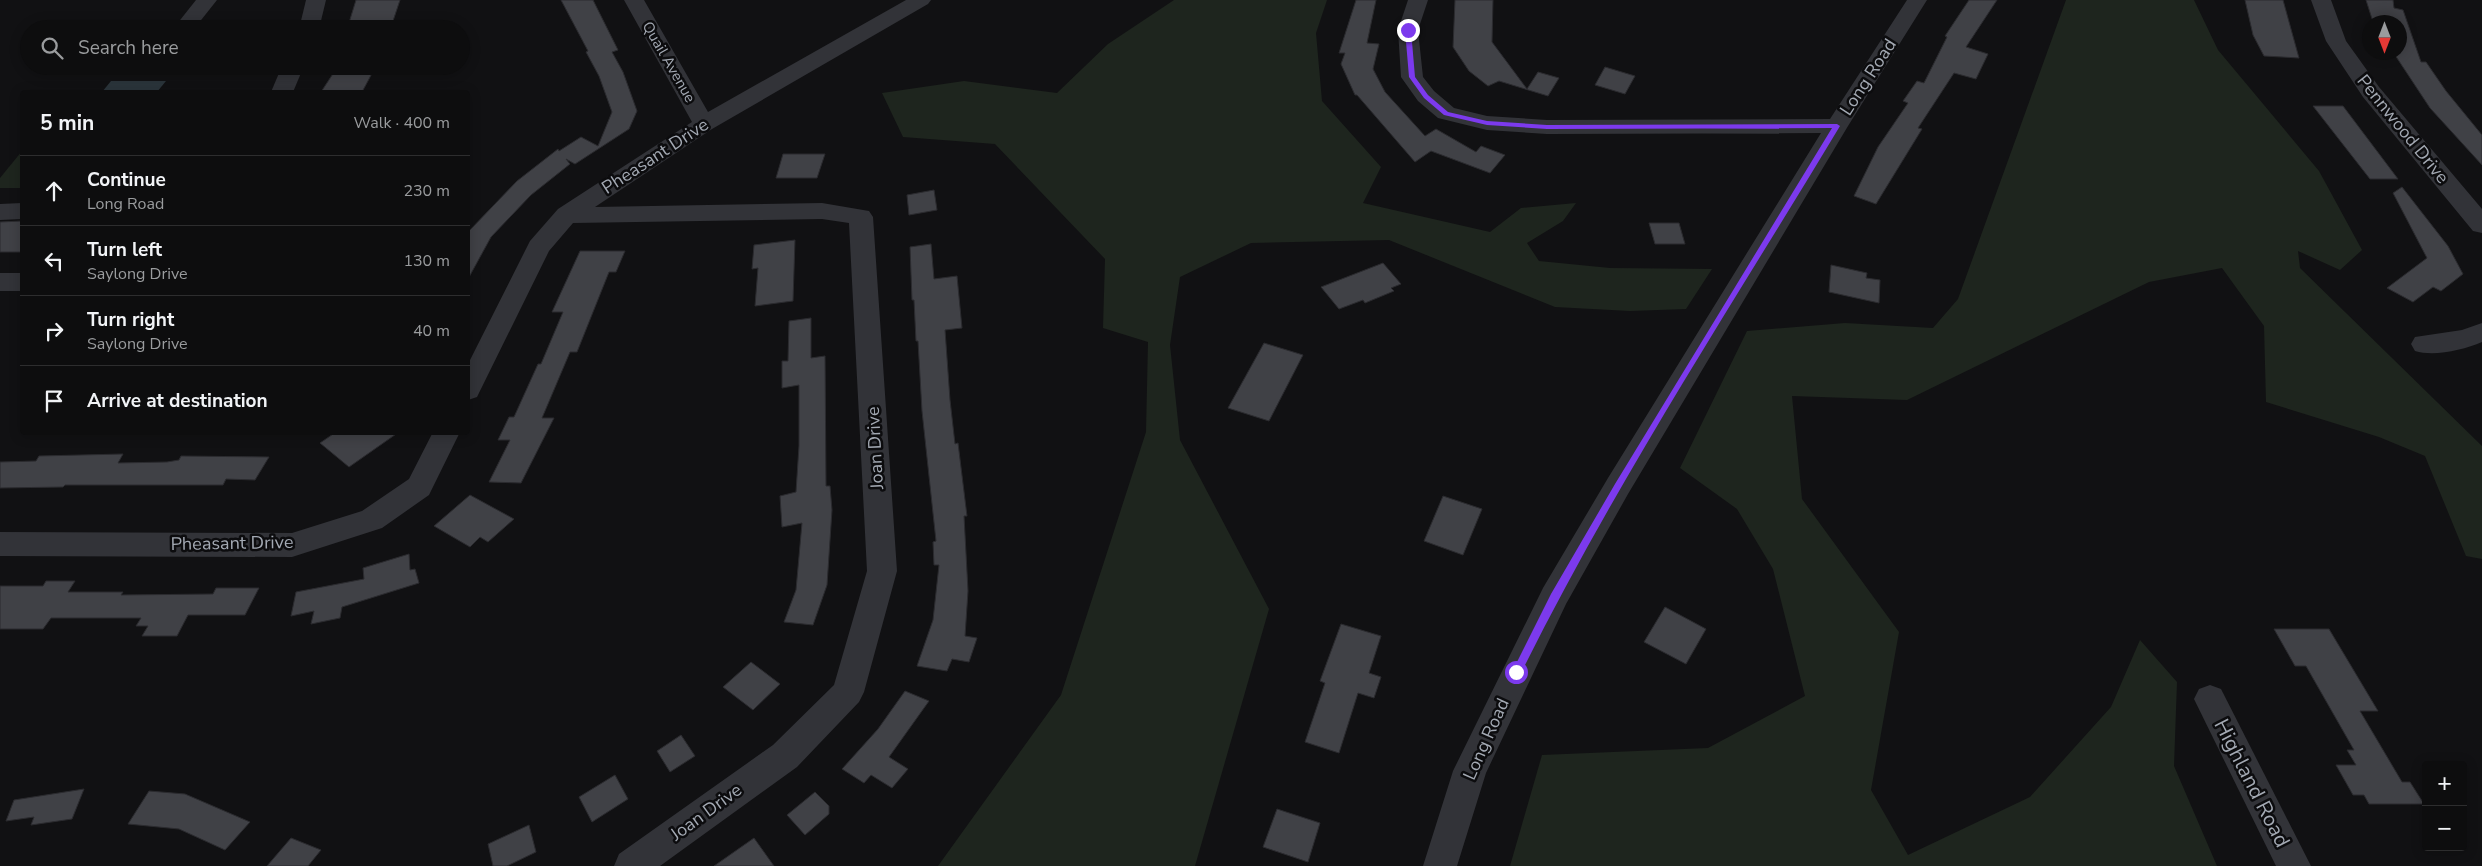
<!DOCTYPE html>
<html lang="en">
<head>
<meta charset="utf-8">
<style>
	:root { --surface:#0d0d0e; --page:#1b1b1c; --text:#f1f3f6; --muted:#9a9c9e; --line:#2d2d2e }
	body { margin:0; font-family:"Nunito Sans",sans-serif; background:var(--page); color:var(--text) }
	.controls { position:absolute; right:15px; bottom:15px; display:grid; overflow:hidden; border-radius:5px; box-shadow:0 2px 12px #0003 }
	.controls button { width:45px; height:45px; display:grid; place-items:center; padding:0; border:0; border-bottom:1px solid var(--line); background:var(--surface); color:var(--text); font:25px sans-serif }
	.compass { position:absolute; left:2362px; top:15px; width:45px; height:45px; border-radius:50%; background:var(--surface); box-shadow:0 2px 12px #0003; rotate:180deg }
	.stop { position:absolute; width:15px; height:15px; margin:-11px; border:4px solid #7c3aed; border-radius:50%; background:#fff }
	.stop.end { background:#7c3aed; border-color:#fff; box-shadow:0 1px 5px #0008 }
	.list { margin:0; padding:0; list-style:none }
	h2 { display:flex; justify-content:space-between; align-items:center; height:65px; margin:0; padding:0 20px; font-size:21px }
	h2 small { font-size:16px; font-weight:400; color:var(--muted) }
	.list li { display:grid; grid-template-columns:32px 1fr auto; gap:15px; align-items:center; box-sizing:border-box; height:70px; padding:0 20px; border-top:1px solid var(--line) }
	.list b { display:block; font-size:19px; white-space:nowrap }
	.list p { margin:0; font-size:16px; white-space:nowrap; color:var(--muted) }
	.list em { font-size:16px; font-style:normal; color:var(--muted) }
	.icon { flex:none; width:28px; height:28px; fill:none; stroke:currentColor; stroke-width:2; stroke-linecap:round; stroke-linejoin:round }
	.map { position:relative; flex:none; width:2482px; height:866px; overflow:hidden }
	.search { position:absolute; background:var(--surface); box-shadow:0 2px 12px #0003; left:20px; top:20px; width:450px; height:55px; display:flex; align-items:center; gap:12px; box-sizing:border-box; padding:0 18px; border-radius:28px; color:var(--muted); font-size:19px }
	.panel { position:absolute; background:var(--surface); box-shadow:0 2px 12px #0003; left:20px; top:90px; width:450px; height:345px; border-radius:5px }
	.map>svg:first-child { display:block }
	.green { fill:#1e251e }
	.water { fill:#2b353b }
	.building { fill:#404146; stroke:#2b2b2f }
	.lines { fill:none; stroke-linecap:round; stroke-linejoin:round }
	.minor { fill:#323338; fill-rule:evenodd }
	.route { fill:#7c3aed }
	.labels { text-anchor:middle; stroke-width:5; stroke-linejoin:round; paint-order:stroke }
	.far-street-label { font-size:15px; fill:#a3a9b3; stroke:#0c0c0e }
	.street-label { font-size:18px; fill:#a3a9b3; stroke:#0c0c0e }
	.near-street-label { font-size:21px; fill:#a3a9b3; stroke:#0c0c0e }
</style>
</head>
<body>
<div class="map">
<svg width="2482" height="866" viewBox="0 0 2482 866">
	<rect width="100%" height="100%" fill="#111113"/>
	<g class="green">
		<path d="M1174 0H1327L1316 33 1322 101 1381 167 1363 203 1490 232 1521 208 1576 203 1563 221 1527 243 1539 261 1610 268 1712 269 1686 309 1630 311 1555 307 1389 240 1251 243 1180 277 1170 345 1180 440 1269 609 1195 866H938L1061 695 1146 432 1148 342 1103 328 1105 259 995 144 903 137 882 93 964 81 1057 93 1108 44Z"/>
		<path d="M2066 0H2194L2218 50 2319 171 2362 250 2340 270 2298 251 2300 268 2482 446V559L2466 556 2425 456 2379 437 2266 402 2264 326 2222 268 2149 282 1907 400 1792 396 1802 499 1899 632 1871 790 1908 855 2030 797 2111 707 2140 640 2177 682 2174 766 2217 866H1510L1542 755 1708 748 1805 696 1773 569 1737 509 1680 468 1747 331 1845 323 1933 328 1958 299Z"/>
		<path d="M22 151V188H0V178Z"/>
	</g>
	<path class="water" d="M111 81H166L157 92H102Z"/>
	<g class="building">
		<path d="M356 0H400L393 21 348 26Z"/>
		<path d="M561 0H593L618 50 612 52 623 72 637 111 629 129 575 164 566 159 570 164 531 195 491 237 468 279V232L517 181 558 149 559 151 581 137 598 146 612 112 599 76 586 52 588 51Z"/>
		<path d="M1356 0H1376L1367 43 1379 44 1373 69 1385 92 1425 136 1436 129 1476 152 1481 146 1505 155 1490 173 1431 151 1415 162 1357 95H1355L1341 64 1345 53H1339Z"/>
		<path d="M1455 0H1493L1492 42 1527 89 1538 72 1559 78 1548 96 1499 81 1488 86 1469 71 1453 47Z"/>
		<path d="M1969 0H1997L1966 47 1988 54 1976 79 1954 73 1918 128 1922 129 1876 204 1854 196 1878 147 1908 103 1903 101 1917 81 1924 83 1947 37 1945 36Z"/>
		<path d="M2245 0H2283L2299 58 2264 56 2253 35Z"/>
		<path d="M2366 0H2393L2394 8 2403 10 2421 62H2426L2446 91 2482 135V165L2430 108 2393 52H2400V22H2373Z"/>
		<path d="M338 66H376L362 92H321Z"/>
		<path d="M1605 67 1635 76 1625 94 1595 85Z"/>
		<path d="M2313 106H2343L2398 179H2370Z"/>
		<path d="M783 154H825L817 178H776Z"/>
		<path d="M2402 187 2448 246 2463 274 2441 291 2433 287 2413 302 2387 288 2427 258 2393 193Z"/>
		<path d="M934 190 937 210 909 215 907 195Z"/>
		<path d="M22 221V252H0V222Z"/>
		<path d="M1649 223H1679L1685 244H1655Z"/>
		<path d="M795 240 793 301 755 306 758 268 752 269 754 245Z"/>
		<path d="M931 244 934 279 957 276 962 328 945 330 950 400 955 444 958 443 967 516H964L968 591 965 636 977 638 969 662 952 659 947 671 917 666 933 620 939 565H934L933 542 936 541 922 411 918 341H916L914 300H912L910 247Z"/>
		<path d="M580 251H625L616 272H609L577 352H570L542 418H554L521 483 489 482 510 440H498L509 417H514L538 364H541L563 312H552Z"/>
		<path d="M1383 263 1401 284 1391 288 1394 291 1365 303 1363 300 1339 309 1321 287Z"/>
		<path d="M1831 265 1867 273 1866 278 1880 280 1879 303 1829 292Z"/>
		<path d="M811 318V358L825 356 826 486H830L832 510 827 585 813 625 784 622 796 590 802 523 782 527 780 496 796 492 799 446V385L782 388V361H788L789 321Z"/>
		<path d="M1264 343 1303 355 1269 421 1228 408Z"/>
		<path d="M336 432H399L349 467 320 443Z"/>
		<path d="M123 454 118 463 167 462 179 460 181 456 269 457 255 480 226 479 223 485H65L63 487 0 488V462L36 461 39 456Z"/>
		<path d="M470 495 514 519 488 542 480 537 470 547 434 526Z"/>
		<path d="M1443 496 1482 509 1463 555 1424 541Z"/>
		<path d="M409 554 410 570 415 569 419 583 342 607 340 618 311 624 314 611 291 616 296 592 364 579 363 568Z"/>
		<path d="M46 581H75L68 592H123L121 595 213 594 216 588H259L245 615H188L177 636H142L148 626H136L141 618H51L43 629H0V586H43Z"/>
		<path d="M1665 607 1706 629 1686 664 1644 642Z"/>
		<path d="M1341 624 1381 636 1369 673 1381 677 1374 698 1358 693 1339 753 1305 742 1325 683 1320 681Z"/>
		<path d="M2274 629H2329L2378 711H2360L2402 782H2410L2424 804H2369L2364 795H2353L2336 765H2356L2347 750H2354L2306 666H2295Z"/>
		<path d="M751 662 780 684 753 710 723 687Z"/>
		<path d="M905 691 929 701 889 757 908 769 892 788 871 775 864 783 842 769 878 729Z"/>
		<path d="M681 735 695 756 670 772 657 751Z"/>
		<path d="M615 775 628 799 592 822 579 797Z"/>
		<path d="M84 789 72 819 31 825 34 817 6 821 14 800Z"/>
		<path d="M149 791 185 794 250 822 225 850 179 829 128 824Z"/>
		<path d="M815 792 829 806V814L805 835 787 815Z"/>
		<path d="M1277 809 1320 823 1308 862 1263 847Z"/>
		<path d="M529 825 536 852 507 866H493L488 844Z"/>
		<path d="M291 838 321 850 308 866H267Z"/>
		<path d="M754 838 774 866H714Z"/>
	</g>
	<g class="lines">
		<g class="minor">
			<path d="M196 0H217L194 29H173Z"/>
			<path d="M306 0H326L319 29H299Z"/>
			<path d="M624 0H644L708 112 906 0H931L928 4 712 129 595 207 822 203 869 211 873 217 897 571 864 692 859 702 797 767 660 866H614L619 854 773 745 834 685 867 571 849 223 822 219 573 223 549 251 477 397 468 400V364L530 241 558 209 692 122Z"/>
			<path d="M1408 0H1428L1418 30 1423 77 1434 91 1454 108 1487 116 1547 120 1830 119 1907 0H1927L1848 126 1628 494 1566 604 1486 773 1457 866H1423L1453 771 1543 588 1608 478 1821 133 1547 134 1487 130 1438 118 1418 101 1401 77 1398 30Z"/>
			<path d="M2311 0H2331L2346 41 2379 87 2482 209V233L2473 231 2363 97 2326 41Z"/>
			<path d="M282 66H304L293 92H271Z"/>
			<path d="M22 203V219L0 220V204Z"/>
			<rect x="0" y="273" width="22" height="18"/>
			<path d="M2482 323V342C2463 350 2434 357 2415 351L2411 344 2415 337 2462 330Z"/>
			<path d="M433 432H460L429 495 382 528 292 557 0 556V532L292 533 362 511 409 479Z"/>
			<path d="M2210 685 2221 689 2311 866H2276L2194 699 2199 689Z"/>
		</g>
	</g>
	<path class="route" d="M1408 28 1411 30 1415 77 1428 95 1448 112 1487 121 1547 125 1837 124 1840 126C1731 307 1614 485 1520 675L1516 676 1512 672 1551 594 1615 484 1832 128 1547 129 1487 125 1444 115 1424 98 1409 77 1405 30Z"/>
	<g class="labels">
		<g class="far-street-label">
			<text transform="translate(669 62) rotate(60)" y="5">Quail Avenue</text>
		</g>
		<g class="street-label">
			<text transform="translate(1868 77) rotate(-57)" y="6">Long Road</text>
			<text transform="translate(2403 129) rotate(51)" y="6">Pennwood Drive</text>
			<text transform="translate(655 156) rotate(-33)" y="6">Pheasant Drive</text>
			<text transform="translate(875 448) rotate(-93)" y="6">Joan Drive</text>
			<text transform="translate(232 543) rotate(-1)" y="6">Pheasant Drive</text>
			<text transform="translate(1486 739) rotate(-66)" y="6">Long Road</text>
			<text transform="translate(706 812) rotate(-36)" y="6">Joan Drive</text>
		</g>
		<g class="near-street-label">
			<text transform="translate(2252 783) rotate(63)" y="7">Highland Road</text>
		</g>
	</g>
</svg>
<div class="controls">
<button>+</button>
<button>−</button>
</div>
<svg class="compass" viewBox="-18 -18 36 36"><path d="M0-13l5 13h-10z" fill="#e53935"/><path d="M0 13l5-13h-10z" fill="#9a9c9e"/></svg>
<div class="stop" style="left:1516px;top:672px"></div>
<div class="stop end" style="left:1408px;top:30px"></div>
<div class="search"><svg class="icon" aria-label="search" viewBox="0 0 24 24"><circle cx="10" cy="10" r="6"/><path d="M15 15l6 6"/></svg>Search here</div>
<section class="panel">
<h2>5 min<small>Walk · 400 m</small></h2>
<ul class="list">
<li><svg class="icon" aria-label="ahead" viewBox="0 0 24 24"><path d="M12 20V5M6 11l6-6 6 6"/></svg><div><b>Continue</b><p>Long Road</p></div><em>230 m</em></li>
<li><svg class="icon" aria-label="left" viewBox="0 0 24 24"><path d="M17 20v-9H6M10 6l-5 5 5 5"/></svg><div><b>Turn left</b><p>Saylong Drive</p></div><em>130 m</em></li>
<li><svg class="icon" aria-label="right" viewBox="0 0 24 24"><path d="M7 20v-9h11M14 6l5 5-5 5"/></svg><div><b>Turn right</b><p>Saylong Drive</p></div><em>40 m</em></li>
<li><svg class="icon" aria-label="arrive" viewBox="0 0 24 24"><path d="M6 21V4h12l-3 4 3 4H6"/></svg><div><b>Arrive at destination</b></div></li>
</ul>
</section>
</div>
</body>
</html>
